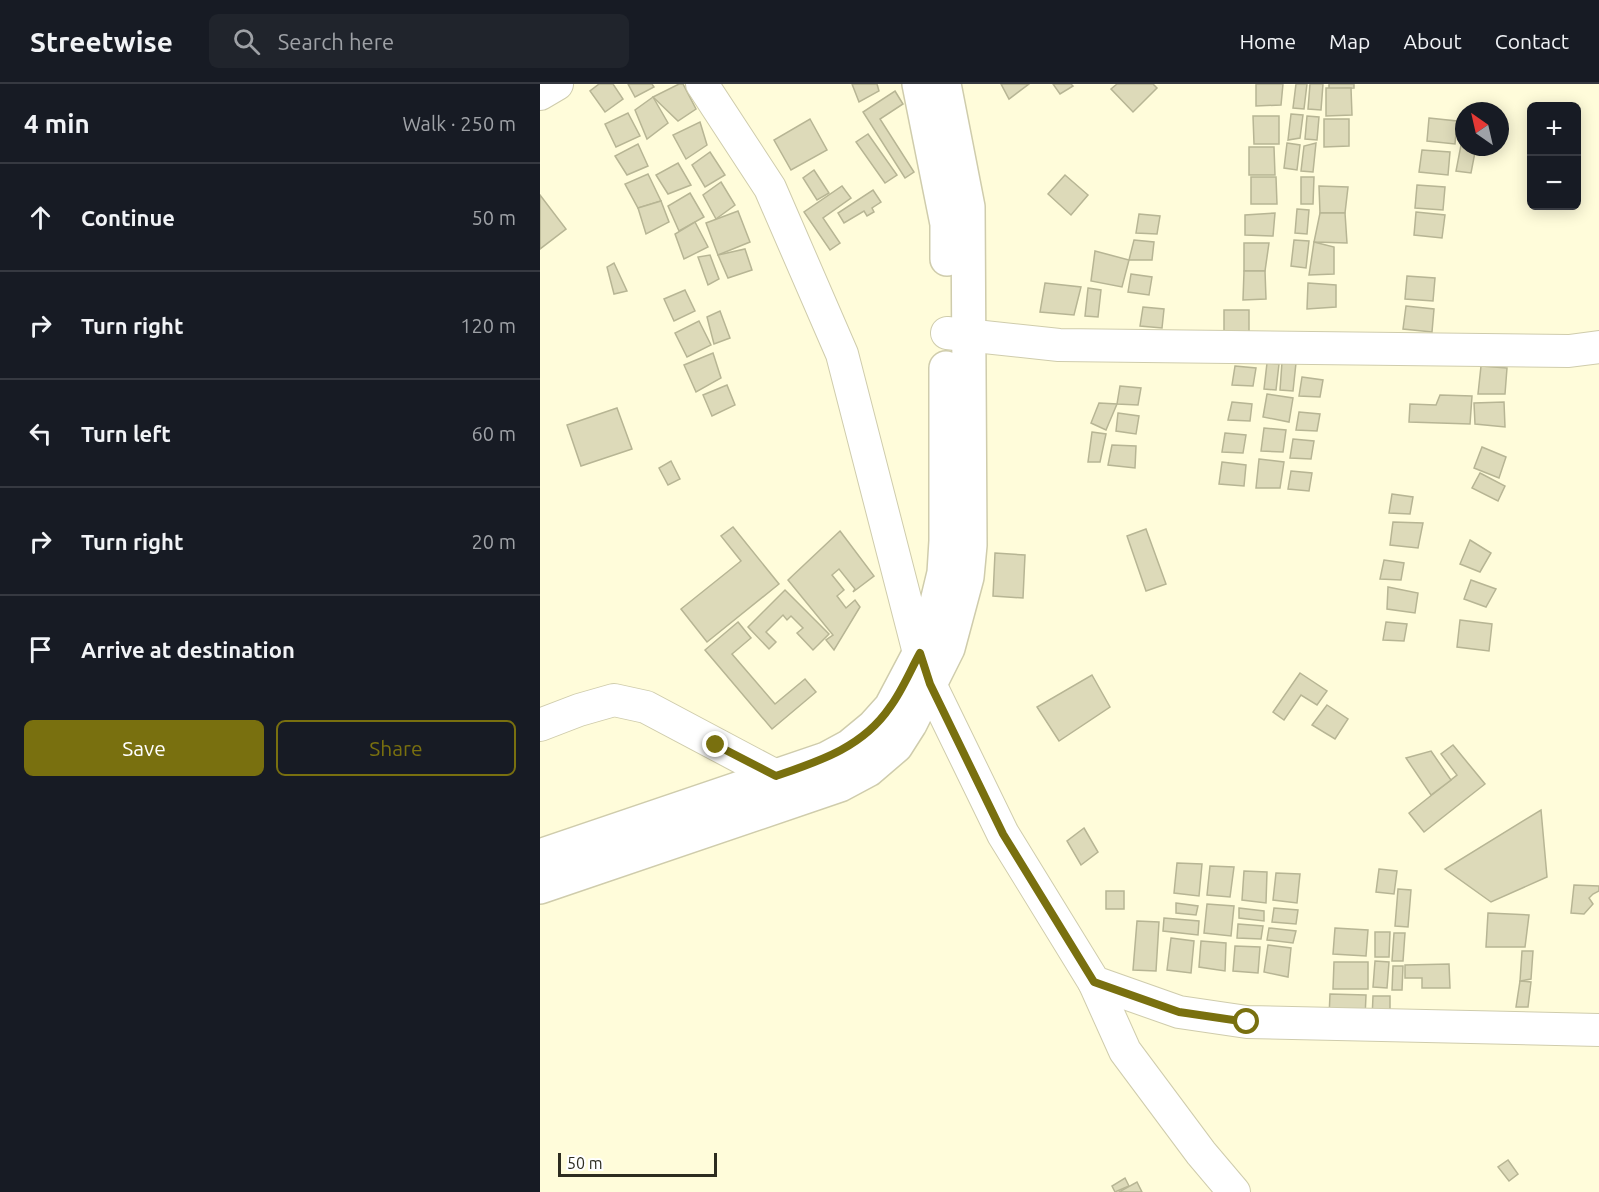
<!DOCTYPE html>
<html lang="en">
<head>
<meta charset="utf-8">
<style>
	:root { --surface:#171b24; --page:#20242c; --text:#f1f3f6; --muted:#9ea1a6; --line:#363941; --accent:#79700f }
	body { margin:0; font-family:Ubuntu,sans-serif; background:var(--page); color:var(--text) }
	.controls { position:absolute; right:18px; top:18px; display:grid; overflow:hidden; border-radius:9px; box-shadow:0 3px 15px #0003 }
	.controls button { width:54px; height:54px; display:grid; place-items:center; padding:0; border:0; border-bottom:2px solid var(--line); background:var(--surface); color:var(--text); font:30px sans-serif }
	.compass { position:absolute; left:915px; top:18px; width:54px; height:54px; border-radius:50%; background:var(--surface); box-shadow:0 3px 15px #0003; rotate:326deg }
	.scale { position:absolute; left:18px; bottom:15px; width:159px; box-sizing:border-box; padding-left:6px; border:3px solid #2d2c1f; border-top:0; font-size:16px; line-height:21px; white-space:nowrap; color:#2d2c1f; -webkit-text-stroke:4px #fff; paint-order:stroke }
	.stop { position:absolute; width:18px; height:18px; margin:-14px; border:4px solid #79700f; border-radius:50%; background:#fff }
	.stop.end { background:#79700f; border-color:#fff; box-shadow:0 2px 6px #0008 }
	.list { margin:0; padding:0; list-style:none }
	h2 { display:flex; justify-content:space-between; align-items:center; height:78px; margin:0; padding:0 24px; font-size:26px }
	h2 small { font-size:20px; font-weight:400; color:var(--muted) }
	.list li { display:grid; grid-template-columns:39px 1fr auto; gap:18px; align-items:center; box-sizing:border-box; height:108px; padding:0 24px; border-top:2px solid var(--line) }
	.list b { display:block; font-size:22px; white-space:nowrap }
	.list em { font-size:20px; font-style:normal; color:var(--muted) }
	.actions { display:flex; gap:12px; padding:18px 24px }
	.actions a { flex:1; padding:14px 0; border:2px solid var(--accent); border-radius:9px; text-align:center; font-size:21px; color:var(--accent) }
	.actions .main { background:var(--accent); color:#fff }
	.icon { flex:none; width:33px; height:33px; fill:none; stroke:currentColor; stroke-width:2; stroke-linecap:round; stroke-linejoin:round }
	.map { position:relative; flex:none; width:1059px; height:1108px; overflow:hidden }
	header { display:flex; align-items:center; gap:36px; box-sizing:border-box; height:84px; padding:0 30px; background:var(--surface); border-bottom:2px solid var(--line) }
	header strong { font-size:28px }
	nav { display:flex; gap:33px; margin-inline-start:auto; font-size:21px }
	.search { width:420px; height:54px; background:var(--page); display:flex; align-items:center; gap:15px; box-sizing:border-box; padding:0 21px; border-radius:9px; color:var(--muted); font-size:22px }
	main { display:flex }
	aside { flex:1; background:var(--surface) }
	.map>svg:first-child { display:block }
	.building { fill:#dddab9; stroke:#b7b594; stroke-width:1.5 }
	.lines { fill:none; stroke-linecap:round; stroke-linejoin:round }
	.minor-casing { stroke:#cfccac; stroke-width:34 }
	.major-casing { stroke:#cfccac; stroke-width:36 }
	.minor { stroke:#fff; stroke-width:32 }
	.major { stroke:#fff; stroke-width:33 }
	.route { stroke:#79700f; stroke-width:8 }
</style>
</head>
<body>
<header>
<strong>Streetwise</strong>
<div class="search"><svg class="icon" aria-label="search" viewBox="0 0 24 24"><circle cx="10" cy="10" r="6"/><path d="M15 15l6 6"/></svg>Search here</div>
<nav><a>Home</a><a>Map</a><a>About</a><a>Contact</a></nav>
</header>
<main>
<aside>
<h2>4 min<small>Walk · 250 m</small></h2>
<ul class="list">
<li><svg class="icon" aria-label="ahead" viewBox="0 0 24 24"><path d="M12 20V5M6 11l6-6 6 6"/></svg><div><b>Continue</b></div><em>50 m</em></li>
<li><svg class="icon" aria-label="right" viewBox="0 0 24 24"><path d="M7 20v-9h11M14 6l5 5-5 5"/></svg><div><b>Turn right</b></div><em>120 m</em></li>
<li><svg class="icon" aria-label="left" viewBox="0 0 24 24"><path d="M17 20v-9H6M10 6l-5 5 5 5"/></svg><div><b>Turn left</b></div><em>60 m</em></li>
<li><svg class="icon" aria-label="right" viewBox="0 0 24 24"><path d="M7 20v-9h11M14 6l5 5-5 5"/></svg><div><b>Turn right</b></div><em>20 m</em></li>
<li><svg class="icon" aria-label="arrive" viewBox="0 0 24 24"><path d="M6 21V4h12l-3 4 3 4H6"/></svg><div><b>Arrive at destination</b></div></li>
</ul>
<div class="actions"><a class="main">Save</a><a>Share</a></div>
</aside>
<div class="map">
<svg width="1059" height="1108" viewBox="0 0 1059 1108">
	<rect width="100%" height="100%" fill="#fffcda"/>
	<g class="building">
		<path d="M59 0H73L83 15 65 28 50 7Z"/>
		<path d="M88 0H112L114 3 95 13Z"/>
		<path d="M139 0H143L156 25 138 37 113 13Z"/>
		<path d="M312 0H337L339 7 319 18Z"/>
		<path d="M461 0H489L469 15Z"/>
		<path d="M513 0H531L533 2 520 10Z"/>
		<path d="M577 0H613L617 4 593 28 571 5Z"/>
		<path d="M716 0H743L741 21 716 22Z"/>
		<path d="M756 0H767L764 25 753 24Z"/>
		<path d="M770 0H783L781 26 768 25Z"/>
		<path d="M789 0H814V4L789 5Z"/>
		<path d="M786 4H811L812 31 786 32Z"/>
		<path d="M355 7 363 20 340 35 374 88 365 94 323 28Z"/>
		<path d="M113 13 128 39 107 55 95 26Z"/>
		<path d="M88 29 100 52 76 63 65 40Z"/>
		<path d="M751 30 763 31 760 54 748 56Z"/>
		<path d="M713 32H739V60H714Z"/>
		<path d="M767 32 779 33 777 56 765 55Z"/>
		<path d="M889 34 917 37 915 60 887 57Z"/>
		<path d="M270 35 287 66 251 86 234 56Z"/>
		<path d="M784 35H809V62L784 63Z"/>
		<path d="M160 38 167 61 146 75 133 51Z"/>
		<path d="M328 50 357 91 345 99 316 58Z"/>
		<path d="M747 59 760 61 757 86 744 84Z"/>
		<path d="M776 59 773 88 761 87 764 62Z"/>
		<path d="M98 60 108 82 87 91 75 72Z"/>
		<path d="M924 60V63H936L931 89 916 87 921 61Z"/>
		<path d="M709 63H734L735 91H709Z"/>
		<path d="M882 66 910 68 908 91 879 88Z"/>
		<path d="M170 68 185 91 165 103 152 81Z"/>
		<path d="M138 79 151 101 128 110 116 91Z"/>
		<path d="M274 86 289 109 277 116 263 94Z"/>
		<path d="M108 90 121 117 98 124 85 100Z"/>
		<path d="M525 91 548 111 531 131 508 110Z"/>
		<path d="M711 93H736L737 120H711Z"/>
		<path d="M761 93H774L773 120H761Z"/>
		<path d="M181 98 195 121 176 135 163 111Z"/>
		<path d="M877 101 905 103 903 126 875 124Z"/>
		<path d="M302 102 311 114 283 134 300 159 290 166 264 128Z"/>
		<path d="M779 102 808 103 805 129H780Z"/>
		<path d="M333 106 341 118 332 124 334 128 327 132 324 127 304 139 298 129Z"/>
		<path d="M150 109 164 133 139 147 128 122Z"/>
		<path d="M0 111 26 145 0 165Z"/>
		<path d="M121 117 129 138 106 150 98 124Z"/>
		<path d="M757 125 769 126 767 150 755 149Z"/>
		<path d="M198 127 210 158 178 171 166 139Z"/>
		<path d="M876 128 905 131 902 154 874 151Z"/>
		<path d="M735 129 733 152 705 151V131Z"/>
		<path d="M780 129H805L807 159 774 158Z"/>
		<path d="M599 130 620 132 617 150 596 149Z"/>
		<path d="M155 138 168 163 144 175 135 150Z"/>
		<path d="M594 156 614 158 612 176H589Z"/>
		<path d="M754 156 769 157 766 184 751 182Z"/>
		<path d="M774 158 794 163V190L769 191Z"/>
		<path d="M704 159H729L725 187H704Z"/>
		<path d="M205 165 212 186 188 194 178 171Z"/>
		<path d="M555 167 589 176 582 203 551 197Z"/>
		<path d="M170 171 179 195 168 201 158 173Z"/>
		<path d="M74 179 87 207 74 210 67 183Z"/>
		<path d="M704 187H725L726 215 703 216Z"/>
		<path d="M591 190 612 193 609 211 588 208Z"/>
		<path d="M867 192 895 194 893 217 865 215Z"/>
		<path d="M505 199 541 203 534 231 500 228Z"/>
		<path d="M768 199 796 201V223L767 225Z"/>
		<path d="M548 204 561 206 558 233 545 232Z"/>
		<path d="M145 206 155 227 134 237 124 215Z"/>
		<path d="M866 222 894 225 892 248 863 245Z"/>
		<path d="M603 223 624 225 622 244 600 242Z"/>
		<path d="M684 226H709V253L684 254Z"/>
		<path d="M180 227 190 254 174 260 167 233Z"/>
		<path d="M159 237 171 261 147 273 135 249Z"/>
		<path d="M173 269 181 294 156 308 144 281Z"/>
		<path d="M742 278 756 279 753 307 740 306Z"/>
		<path d="M727 279 739 280 736 306 724 305Z"/>
		<path d="M695 282 716 284 713 302 692 301Z"/>
		<path d="M941 282 967 284 965 310H938Z"/>
		<path d="M762 293 783 296 780 313 759 312Z"/>
		<path d="M187 301 195 321 172 332 163 311Z"/>
		<path d="M580 302 601 304 598 321 577 320Z"/>
		<path d="M727 310 753 314 749 338 723 333Z"/>
		<path d="M900 311 932 312 930 340 869 338 870 320 896 321Z"/>
		<path d="M692 318 712 320 710 337 688 336Z"/>
		<path d="M964 318 965 343 935 340 934 319Z"/>
		<path d="M559 319 577 320 566 346 551 339Z"/>
		<path d="M77 324 92 365 41 382 27 341Z"/>
		<path d="M759 328 780 330 777 347 756 346Z"/>
		<path d="M578 329 599 332 596 350 576 347Z"/>
		<path d="M724 344 746 346 743 368 721 367Z"/>
		<path d="M552 348 566 350 560 378H548Z"/>
		<path d="M685 349 706 351 703 369 682 368Z"/>
		<path d="M753 355 774 357 771 375 750 374Z"/>
		<path d="M572 361 596 362 595 384 568 381Z"/>
		<path d="M942 363 966 373 959 394 934 384Z"/>
		<path d="M719 375 744 378 740 404H716Z"/>
		<path d="M131 377 140 395 128 401 119 384Z"/>
		<path d="M682 378 706 381 704 402 679 400Z"/>
		<path d="M751 387 772 389 769 407 748 405Z"/>
		<path d="M940 389 965 402 958 417 932 404Z"/>
		<path d="M852 410 873 413 870 430 849 429Z"/>
		<path d="M853 438 883 439 878 464 850 461Z"/>
		<path d="M193 443 239 500 167 558 141 525 201 477 181 452Z"/>
		<path d="M606 445 626 500 606 507 587 452Z"/>
		<path d="M300 447 334 492 313 508 315 505 299 485 292 491 304 506 297 512 306 524 315 516 320 523 294 566 286 556 293 551 248 496Z"/>
		<path d="M930 456 951 469 940 488 920 480Z"/>
		<path d="M455 469 485 471 483 514 453 512Z"/>
		<path d="M844 476 864 479 861 496 840 495Z"/>
		<path d="M931 496 956 505 946 523 924 515Z"/>
		<path d="M848 503 878 509 875 529 847 525Z"/>
		<path d="M245 506 289 550 273 566 257 549 263 544 251 532 247 536 243 531 226 548 236 558 229 565 208 543Z"/>
		<path d="M920 536 952 540 949 567 917 563Z"/>
		<path d="M198 538 211 554 192 570 235 620 265 595 276 608 232 645 165 566Z"/>
		<path d="M846 538 867 540 864 557 843 556Z"/>
		<path d="M760 589 787 607 777 621 761 611 744 636 733 628Z"/>
		<path d="M552 591 570 623 519 657 497 623Z"/>
		<path d="M787 621 808 635 795 655 772 641Z"/>
		<path d="M913 661 945 700 884 748 869 729 917 691 901 670Z"/>
		<path d="M891 667 911 696 891 711 866 674Z"/>
		<path d="M1001 726 1007 793 951 818 905 785Z"/>
		<path d="M544 744 558 768 541 781 527 757Z"/>
		<path d="M637 779 662 780 659 812 634 809Z"/>
		<path d="M670 782 694 783 690 813 667 811Z"/>
		<path d="M839 785 857 787 854 810 836 808Z"/>
		<path d="M704 787 727 788 726 819 702 816Z"/>
		<path d="M736 789 760 790 757 819 733 816Z"/>
		<path d="M1034 801 1059 802V807L1053 810 1049 814 1053 820 1044 830 1031 829Z"/>
		<path d="M858 805 871 806 868 843 855 842Z"/>
		<rect x="566" y="807" width="18" height="18"/>
		<path d="M636 819 658 822 656 831 636 829Z"/>
		<path d="M667 820 694 822 691 852 664 849Z"/>
		<path d="M699 824 724 827V837L699 834Z"/>
		<path d="M734 824 758 826 756 840 732 838Z"/>
		<path d="M948 829 989 831 985 863H946Z"/>
		<path d="M624 834 659 837 658 851 623 847Z"/>
		<path d="M597 837 619 838 616 887 593 886Z"/>
		<path d="M698 840 723 842 721 855 697 854Z"/>
		<path d="M729 844 756 847 753 859 727 856Z"/>
		<path d="M795 844 828 846 826 872 793 870Z"/>
		<path d="M835 848H850L849 873H835Z"/>
		<path d="M854 849H865L863 877H852Z"/>
		<path d="M631 854 654 857 651 889 627 886Z"/>
		<path d="M661 857 686 859 685 887 659 883Z"/>
		<path d="M728 861 751 864 748 893 724 888Z"/>
		<path d="M695 862 720 863 718 889 693 887Z"/>
		<path d="M982 867H993L991 895 980 897Z"/>
		<path d="M835 877 849 878 847 904 833 903Z"/>
		<path d="M794 878H828V905H793Z"/>
		<path d="M909 880 910 904H882V894H865V881Z"/>
		<path d="M853 882H863L862 906H852Z"/>
		<path d="M980 897 991 898 988 923H976Z"/>
		<path d="M790 910 826 911 825 934 789 933Z"/>
		<path d="M833 912H850V936L832 935Z"/>
		<path d="M968 1076 978 1090 969 1097 958 1083Z"/>
		<path d="M585 1094 589 1102 575 1108 572 1102Z"/>
		<path d="M597 1098 602 1108H579Z"/>
	</g>
	<g class="lines">
		<g class="minor-casing">
			<g id="minor">
				<path d="M162 0 230 104 302 270 379 569 390 600 463 750 554 898 639 928 707 938 1059 946"/>
				<path d="M0 10 17 0"/>
				<path d="M407 249 519 261 1029 267 1059 263"/>
				<path d="M0 641 39 626 74 616 106 623 236 692"/>
				<path d="M554 898 585 967 661 1069 694 1108"/>
			</g>
		</g>
		<g class="major-casing">
			<g id="major">
				<path d="M379 0 407 140V175"/>
				<path d="M0 772 286 675 310 662 333 643 351 623 389 551 404 489 406 457V284"/>
				<path d="M0 803 300 701 328 686 356 662 370 640 408 564 427 493 430 461 428 123 404 0"/>
			</g>
		</g>
		<use href="#minor" class="minor"/>
		<use href="#major" class="major"/>
	</g>
	<g class="lines">
		<path class="route" d="M176 661 236 692C280 677 323 663 350 623 362 607 370 587 380 569L390 600 463 750 554 898 639 928 707 938"/>
	</g>
</svg>
<div class="controls">
<button>+</button>
<button>−</button>
</div>
<svg class="compass" viewBox="-18 -18 36 36"><path d="M0-13l5 13h-10z" fill="#e53935"/><path d="M0 13l5-13h-10z" fill="#9ea1a6"/></svg>
<div class="scale">50 m</div>
<div class="stop" style="left:707px;top:938px"></div>
<div class="stop end" style="left:176px;top:661px"></div>
</div>
</main>
</body>
</html>
